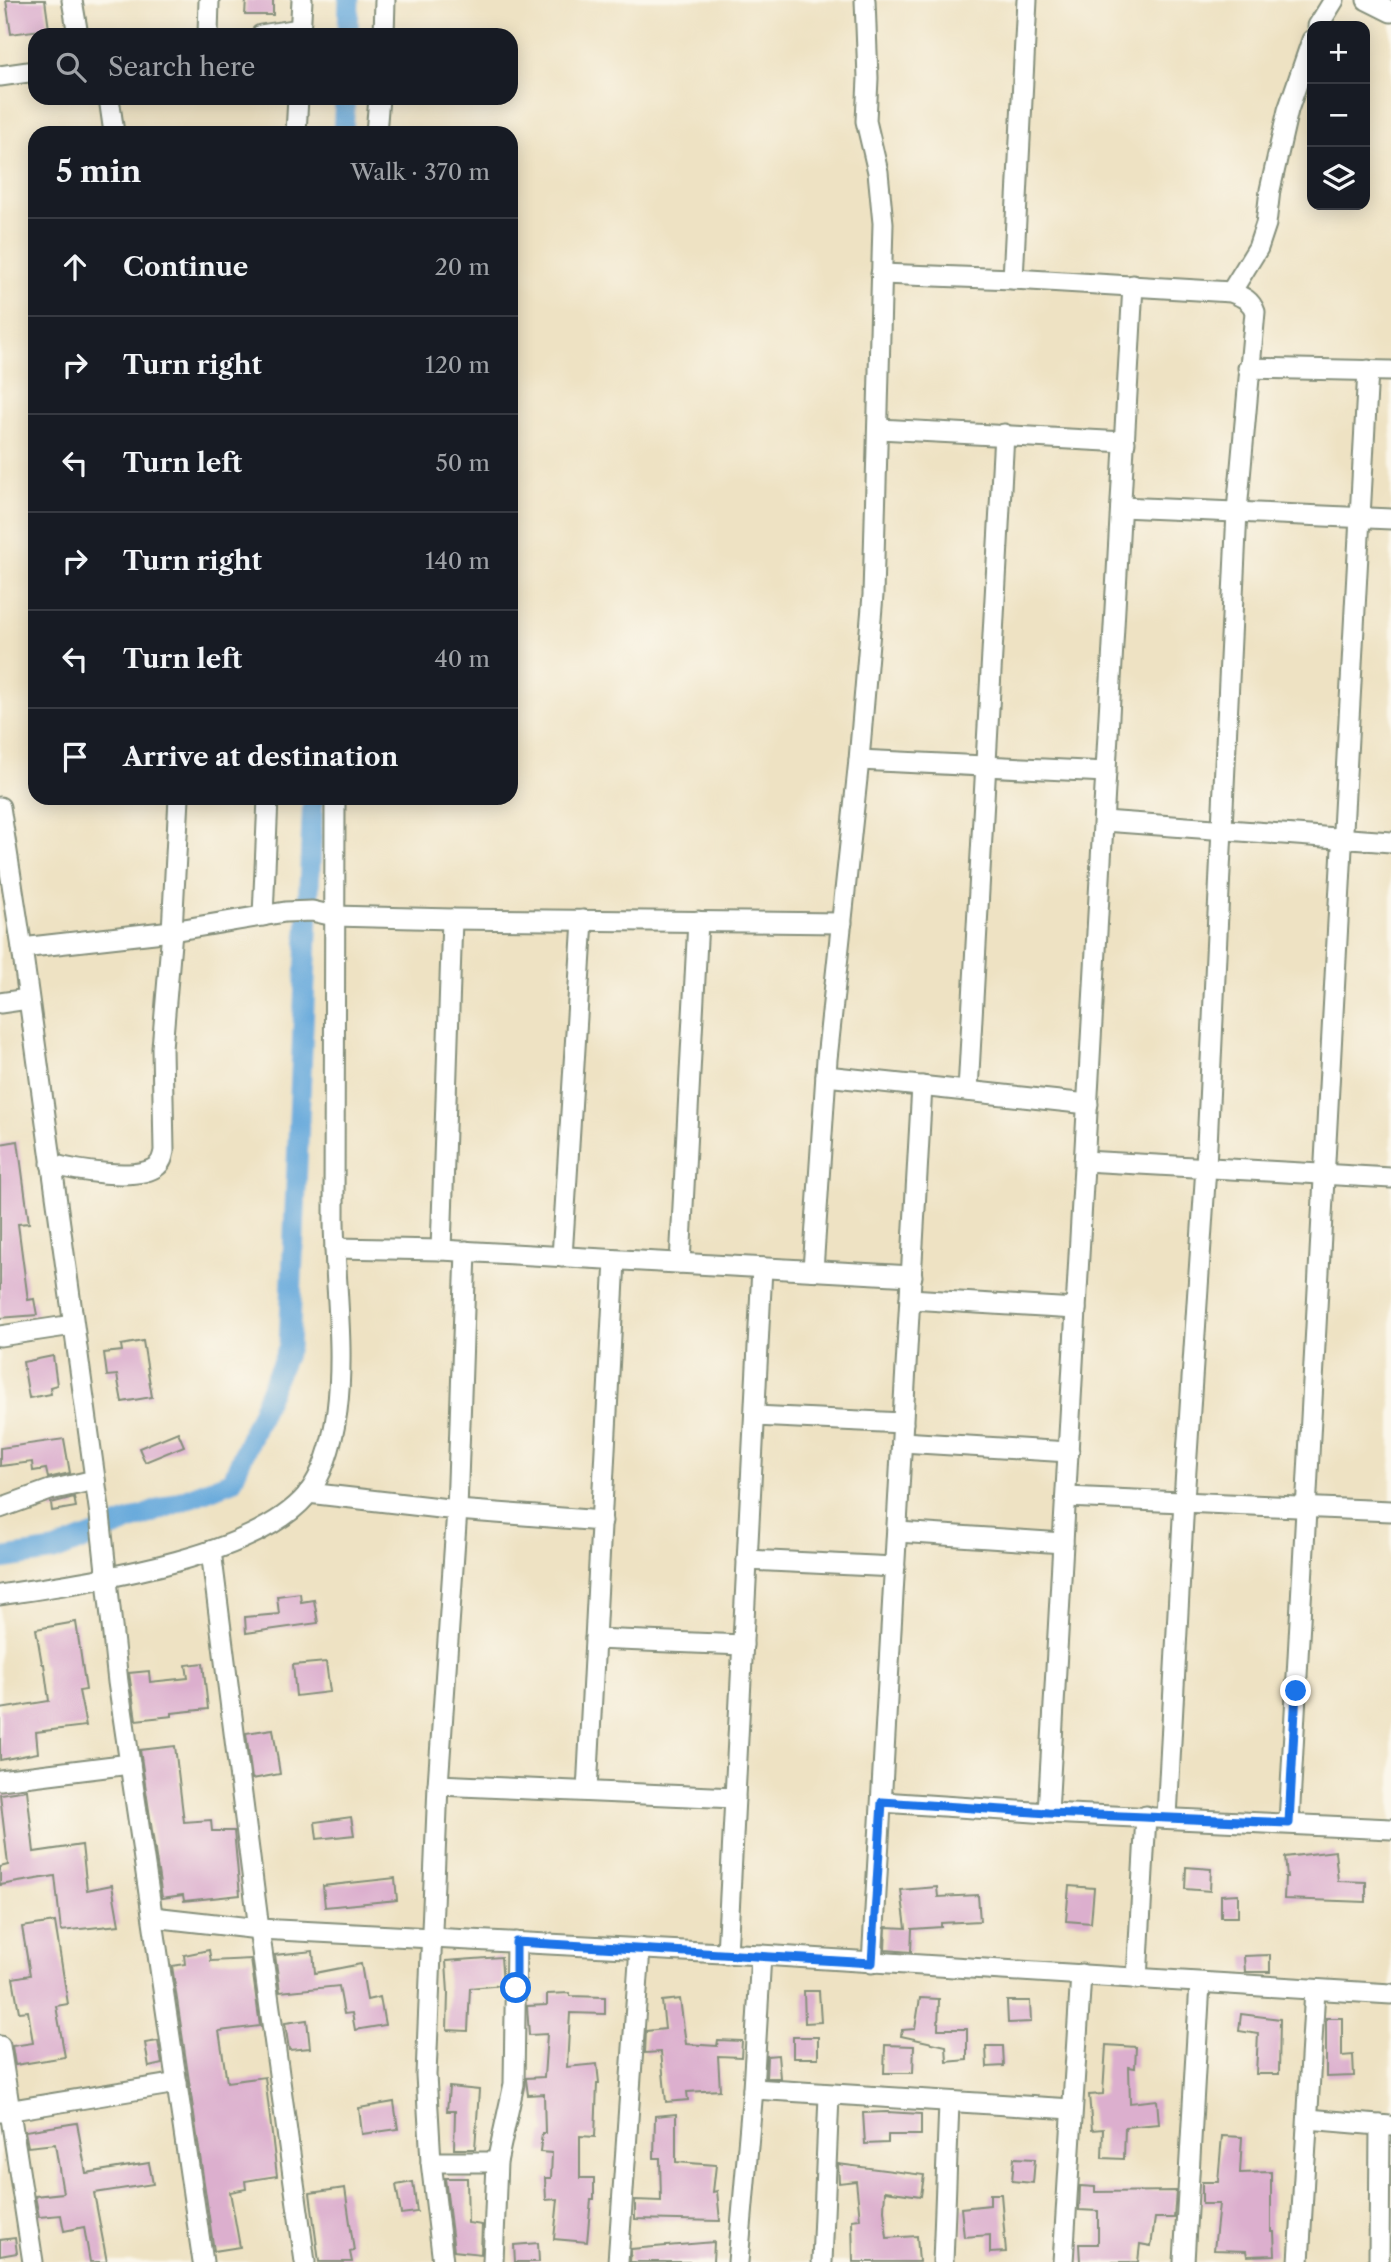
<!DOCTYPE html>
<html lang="en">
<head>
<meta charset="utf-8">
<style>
	:root { --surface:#171b24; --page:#20242c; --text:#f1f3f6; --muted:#9ea1a6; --line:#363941 }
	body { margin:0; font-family:"Libre Caslon Text",serif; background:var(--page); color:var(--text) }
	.controls { position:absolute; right:21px; top:21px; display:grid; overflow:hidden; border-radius:14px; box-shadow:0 4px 18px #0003 }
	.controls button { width:63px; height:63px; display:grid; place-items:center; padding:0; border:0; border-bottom:2px solid var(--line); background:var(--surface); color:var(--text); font:35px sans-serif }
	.stop { position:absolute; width:21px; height:21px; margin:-16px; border:5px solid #1a73e8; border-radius:50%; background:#fff }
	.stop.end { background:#1a73e8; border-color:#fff; box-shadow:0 2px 7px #0008 }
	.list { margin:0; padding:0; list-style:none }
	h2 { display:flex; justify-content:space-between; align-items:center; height:91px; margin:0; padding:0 28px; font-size:30px }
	h2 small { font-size:23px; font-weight:400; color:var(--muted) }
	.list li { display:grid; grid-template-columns:46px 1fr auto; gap:21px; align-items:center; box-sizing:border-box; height:98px; padding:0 28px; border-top:2px solid var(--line) }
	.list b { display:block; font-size:26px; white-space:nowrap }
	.list em { font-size:23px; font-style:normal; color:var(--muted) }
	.icon { flex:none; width:38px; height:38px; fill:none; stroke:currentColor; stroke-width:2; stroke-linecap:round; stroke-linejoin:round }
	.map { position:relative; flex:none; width:1391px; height:2262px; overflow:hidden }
	.search { position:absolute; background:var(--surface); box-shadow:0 4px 18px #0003; left:28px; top:28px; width:490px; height:77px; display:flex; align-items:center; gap:18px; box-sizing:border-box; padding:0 24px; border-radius:21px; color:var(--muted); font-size:26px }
	.panel { position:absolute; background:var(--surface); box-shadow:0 4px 18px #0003; left:28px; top:126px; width:490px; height:679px; border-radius:21px }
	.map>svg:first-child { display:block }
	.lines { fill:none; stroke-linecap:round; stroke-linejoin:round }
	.canal { stroke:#66a9db; stroke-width:21 }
	.building { fill:#dcafce }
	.minor-casing { stroke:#86907c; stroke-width:23 }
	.minor { stroke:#fff; stroke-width:19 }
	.route { stroke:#1a73e8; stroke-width:9 }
</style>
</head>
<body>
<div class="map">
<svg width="1391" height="2262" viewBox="0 0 1391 2262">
	<rect width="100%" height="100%" fill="#fbf7ec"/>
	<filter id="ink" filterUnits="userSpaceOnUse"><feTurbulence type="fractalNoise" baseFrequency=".0143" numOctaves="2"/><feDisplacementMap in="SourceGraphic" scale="14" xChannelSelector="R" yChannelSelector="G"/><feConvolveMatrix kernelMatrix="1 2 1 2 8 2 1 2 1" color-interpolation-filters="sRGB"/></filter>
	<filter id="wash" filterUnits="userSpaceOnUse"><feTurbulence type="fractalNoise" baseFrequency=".00686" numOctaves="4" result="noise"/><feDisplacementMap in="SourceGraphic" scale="28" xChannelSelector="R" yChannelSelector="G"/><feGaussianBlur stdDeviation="1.57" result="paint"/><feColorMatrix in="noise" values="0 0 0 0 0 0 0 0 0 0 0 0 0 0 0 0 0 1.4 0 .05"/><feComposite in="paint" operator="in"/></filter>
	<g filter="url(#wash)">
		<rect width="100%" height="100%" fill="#eee2c3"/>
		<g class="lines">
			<g class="canal">
				<path d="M348 35 349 0"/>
				<path d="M343 133 345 98"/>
				<path d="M0 1559 54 1551 232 1481 289 1347 313 798"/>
			</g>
		</g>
		<g id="blocks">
			<g class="building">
				<path d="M6 0H45L49 29 11 34Z"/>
				<path d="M246 0H273V15H245Z"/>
				<path d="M18 1141 29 1223 18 1224 28 1300 34 1299 37 1315 0 1318V1144Z"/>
				<path d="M143 1341 152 1397 122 1402 117 1375 107 1376 104 1353 122 1351 121 1345Z"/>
				<path d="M53 1356 57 1385 50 1387 51 1394 29 1398 23 1362Z"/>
				<path d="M178 1432 184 1446 145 1462 139 1448Z"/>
				<path d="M64 1439 70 1473 48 1478 46 1469 33 1471 32 1462 0 1466V1448Z"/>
				<path d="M74 1497 76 1507 52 1511 51 1503Z"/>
				<path d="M300 1593 301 1602 314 1600 318 1623 246 1633 245 1617 279 1614 277 1596Z"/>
				<path d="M76 1622 86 1690 79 1691 86 1726 36 1732 38 1753 0 1760V1709L49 1701 44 1664H42L36 1629Z"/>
				<path d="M326 1662 330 1692 296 1696 293 1665Z"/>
				<path d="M203 1663 208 1709 172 1713V1716L136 1720 129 1673 149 1671 150 1682 188 1678 186 1665Z"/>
				<path d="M273 1729 280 1774 252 1779 246 1733Z"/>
				<path d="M175 1746 184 1822 211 1820 212 1831H234L240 1895 184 1901 183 1895 162 1898 140 1750Z"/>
				<path d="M27 1790 34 1852 82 1845 87 1890 112 1885 119 1925 61 1931 55 1876 0 1885V1867L8 1865 0 1794Z"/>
				<path d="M351 1817 354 1835 317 1839 315 1822Z"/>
				<path d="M1335 1851 1338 1881 1366 1882V1902L1284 1899 1285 1877H1287L1285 1857Z"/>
				<path d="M1186 1867 1211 1869 1210 1891 1185 1889Z"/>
				<path d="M395 1878 397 1900 325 1907 323 1886Z"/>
				<path d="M1069 1886 1094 1888 1091 1923 1066 1921Z"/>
				<path d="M937 1887 938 1897 978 1895 980 1921 941 1923V1927L912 1929 911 1952 885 1950 886 1927 906 1928 901 1890Z"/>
				<path d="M1238 1894V1917H1221V1895Z"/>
				<path d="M55 1922 68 2004 56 2006 65 2057 15 2065 12 2046 33 2043 28 2011 19 2012 13 1978 30 1975 22 1927Z"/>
				<path d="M209 1950 211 1961 251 1959 260 2026 219 2031 227 2082 265 2077 277 2176 245 2181 246 2189 230 2192 240 2247 214 2251 172 1966 185 1964 184 1955Z"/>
				<path d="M313 1951 315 1973 361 1964 367 2000 380 1997 385 2025 355 2030 352 2013 344 2014 339 1986 280 1992 275 1955Z"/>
				<path d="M1270 1955V1972H1245L1244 1956Z"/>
				<path d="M501 1957 503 1985 470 1988 468 2031 447 2030 448 1993 446 1961Z"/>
				<path d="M804 1991H819L821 2022 805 2023Z"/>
				<path d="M570 1993V1996L605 1997V2014L570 2013 567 2067 597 2064 599 2083H597L595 2137 580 2136V2178H594V2199H591L587 2242 554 2239 558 2199 546 2200 545 2178H551L552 2153 540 2152 542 2133H545L544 2094 528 2095 526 2080V2078L544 2077 547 2034 529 2035 527 2006 547 2005V1994Z"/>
				<path d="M920 1998 939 1999 938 2029H967V2060L947 2062 946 2046 901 2036 902 2030 915 2029Z"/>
				<path d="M680 1999 686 2044 717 2046 718 2040 742 2041 741 2057 718 2056 720 2090 687 2092 688 2100 666 2102 661 2052 645 2053 646 2031 665 2029 662 2001Z"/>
				<path d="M1007 2001H1030L1031 2022 1008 2023Z"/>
				<path d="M1241 2014 1280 2019 1279 2074H1256L1258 2034 1239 2031Z"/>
				<path d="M1326 2018H1342V2056L1353 2055 1354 2076 1326 2077Z"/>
				<path d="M307 2020 310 2048 289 2050 285 2023Z"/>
				<rect x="793" y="2037" width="25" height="21"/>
				<path d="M158 2041 162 2064 149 2067 145 2043Z"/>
				<path d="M885 2045 914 2046 913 2073H884Z"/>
				<path d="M1106 2045 1136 2047 1135 2068 1129 2067 1130 2103 1157 2100 1159 2124 1125 2127 1124 2159 1102 2158 1103 2129 1092 2130 1089 2095 1103 2094Z"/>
				<path d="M986 2046H1003L1004 2066 987 2067Z"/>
				<path d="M778 2055 780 2078H766L767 2056Z"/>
				<path d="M449 2087 479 2090 475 2149H454L455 2111H447Z"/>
				<path d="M394 2102 398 2129 362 2134 359 2108Z"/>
				<path d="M887 2112 921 2114V2135H888V2143L865 2144 863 2113Z"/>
				<path d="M676 2114V2162L716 2165 713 2192 717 2191 720 2221 635 2219V2200L661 2201 660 2158H654L655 2116Z"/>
				<path d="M77 2123 86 2173 149 2163 153 2184 94 2193 107 2262H90L84 2227 64 2231 61 2215 39 2217 35 2196 63 2193 55 2144 28 2147 25 2131Z"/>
				<path d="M1222 2136 1242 2137 1240 2173 1271 2172V2232H1274L1275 2255 1247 2256 1246 2251 1214 2250 1219 2204H1202V2182H1218Z"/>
				<path d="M1014 2158 1035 2159 1033 2183 1012 2181Z"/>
				<path d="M838 2164 924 2175 921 2196 885 2191 884 2210 887 2238 917 2236 919 2262H853L852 2220 860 2219 856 2181 839 2183Z"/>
				<path d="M445 2178H467L468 2223 482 2225 481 2254 454 2251Z"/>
				<path d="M413 2182 417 2212 401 2214 396 2185Z"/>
				<path d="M1080 2186 1095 2187V2192L1176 2191 1174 2218H1155L1151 2246 1140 2244 1138 2262H1080L1079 2244H1098V2211L1079 2210Z"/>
				<path d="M345 2188 354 2251 350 2252 352 2262H319L310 2193Z"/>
				<path d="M990 2194H1001L1006 2252 990 2253V2235L964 2237 961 2208 990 2205Z"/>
				<path d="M15 2238 17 2253 0 2256V2240Z"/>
				<path d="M714 2242 713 2262H630L631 2249Z"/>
				<path d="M538 2243 539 2262H515L514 2245Z"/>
			</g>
		</g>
	</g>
	<g filter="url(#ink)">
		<use href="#blocks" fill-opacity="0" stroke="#86907c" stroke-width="2"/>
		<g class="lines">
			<g class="minor-casing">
				<g id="minor">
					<path d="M72 0 78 35"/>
					<path d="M1367 0 1391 12"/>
					<path d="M1318 26 1334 0"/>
					<path d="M208 35 209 0"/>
					<path d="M261 35 300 29"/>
					<path d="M300 35 302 0"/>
					<path d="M384 35 385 0"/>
					<path d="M0 76 35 71"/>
					<path d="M109 98 114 133"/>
					<path d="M296 133 298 98"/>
					<path d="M376 133 379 98"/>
					<path d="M881 274 1013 279 1231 292C1243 297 1251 300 1255 312L1237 511 1206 1167 1184 1500 1167 1817"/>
					<path d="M1013 279 1027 0"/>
					<path d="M1231 292 1258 248 1266 224 1270 190 1288 110 1312 40"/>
					<path d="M1248 368 1391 371"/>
					<path d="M879 429 1125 442"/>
					<path d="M1121 507 1391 519"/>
					<path d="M859 760 1106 772"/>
					<path d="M0 807 22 948 100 1515 118 1682 203 2262"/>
					<path d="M1104 821 1391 842"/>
					<path d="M263 916 268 798"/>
					<path d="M22 948 172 931 285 912 312 911 334 916 452 919 842 923"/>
					<path d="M0 1003 28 999"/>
					<path d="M826 1076 1088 1104"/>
					<path d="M968 1091 1004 434"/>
					<path d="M1084 1161 1391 1178"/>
					<path d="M51 1164C73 1170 138 1182 157 1166 162 1162 163 1156 164 1151L162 1048 172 931 179 798"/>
					<path d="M335 1248 441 1250 912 1276"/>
					<path d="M441 1250 452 919"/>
					<path d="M562 1257 583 920"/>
					<path d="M680 1263 698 921"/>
					<path d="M813 1270 827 1059 859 760 873 595 883 223 878 172 866 121 868 78 865 0"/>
					<path d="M910 1299 1076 1309"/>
					<path d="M0 1336 73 1325"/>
					<path d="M755 1416 903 1423"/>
					<path d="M902 1442 1069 1452"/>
					<path d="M308 1493 457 1510 602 1521"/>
					<path d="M1066 1497 1391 1511"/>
					<path d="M0 1508 50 1490 95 1480"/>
					<path d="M898 1532 1063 1543"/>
					<path d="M211 1551 259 1929 305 2262"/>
					<path d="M747 1560 895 1567"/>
					<path d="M0 1595C83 1582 251 1561 307 1495 325 1472 333 1440 337 1411 345 1348 335 1285 334 1221 334 1080 334 939 335 798"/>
					<path d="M595 1639 743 1645"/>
					<path d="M0 1780 130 1764"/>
					<path d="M438 1785 735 1798"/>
					<path d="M587 1791 615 1260"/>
					<path d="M882 1802 1048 1813 1391 1829"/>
					<path d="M1048 1813 1133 285"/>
					<path d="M1289 1823 1368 370"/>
					<path d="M153 1917 259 1929 761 1955 1391 1994"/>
					<path d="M727 1954 762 1268"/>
					<path d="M872 1963 922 1086"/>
					<path d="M1137 1979 1146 1816"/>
					<path d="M0 2046 33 2262"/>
					<path d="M753 2089 1072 2109"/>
					<path d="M0 2112 177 2083"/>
					<path d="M1308 2119 1390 2126"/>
					<path d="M431 2162H497"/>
					<path d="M443 2262 431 2162 426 2075 438 1785 457 1510 466 1251"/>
					<path d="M493 2262 497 2162 514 2084 516 1942"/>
					<path d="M618 2262 640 1948"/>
					<path d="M738 2262 753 2089 761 1955"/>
					<path d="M822 2262 829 2096"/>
					<path d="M943 2262 949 2103"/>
					<path d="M1063 2262 1081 1974"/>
					<path d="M1184 2262 1200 1983"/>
					<path d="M1299 2262 1315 1990"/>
					<path d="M1379 2262 1380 2125"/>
				</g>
			</g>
			<use href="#minor" class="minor"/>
		</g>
	</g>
	<g class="lines" filter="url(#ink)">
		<path class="route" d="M516 1988V1942L872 1963 882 1802 1048 1813 1289 1823 1296 1691"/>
	</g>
</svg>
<div class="controls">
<button>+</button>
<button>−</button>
<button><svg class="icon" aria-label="layers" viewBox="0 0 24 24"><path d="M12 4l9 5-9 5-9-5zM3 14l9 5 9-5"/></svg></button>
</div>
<div class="stop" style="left:516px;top:1988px"></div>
<div class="stop end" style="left:1296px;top:1691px"></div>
<div class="search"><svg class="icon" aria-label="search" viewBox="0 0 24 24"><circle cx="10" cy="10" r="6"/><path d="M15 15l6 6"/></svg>Search here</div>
<section class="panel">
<h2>5 min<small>Walk · 370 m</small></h2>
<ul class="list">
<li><svg class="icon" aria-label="ahead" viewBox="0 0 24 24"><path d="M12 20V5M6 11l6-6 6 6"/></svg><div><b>Continue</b></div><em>20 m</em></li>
<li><svg class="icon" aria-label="right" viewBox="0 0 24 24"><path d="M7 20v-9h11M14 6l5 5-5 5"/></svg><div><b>Turn right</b></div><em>120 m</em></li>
<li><svg class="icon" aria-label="left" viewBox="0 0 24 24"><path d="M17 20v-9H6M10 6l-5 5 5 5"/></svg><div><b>Turn left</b></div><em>50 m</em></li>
<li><svg class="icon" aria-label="right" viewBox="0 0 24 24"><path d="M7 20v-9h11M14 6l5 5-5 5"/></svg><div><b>Turn right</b></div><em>140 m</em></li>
<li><svg class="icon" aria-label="left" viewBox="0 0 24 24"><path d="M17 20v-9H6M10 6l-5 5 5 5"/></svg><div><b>Turn left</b></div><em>40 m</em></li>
<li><svg class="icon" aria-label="arrive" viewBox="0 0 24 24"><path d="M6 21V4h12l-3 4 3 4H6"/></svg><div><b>Arrive at destination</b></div></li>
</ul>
</section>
</div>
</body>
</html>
